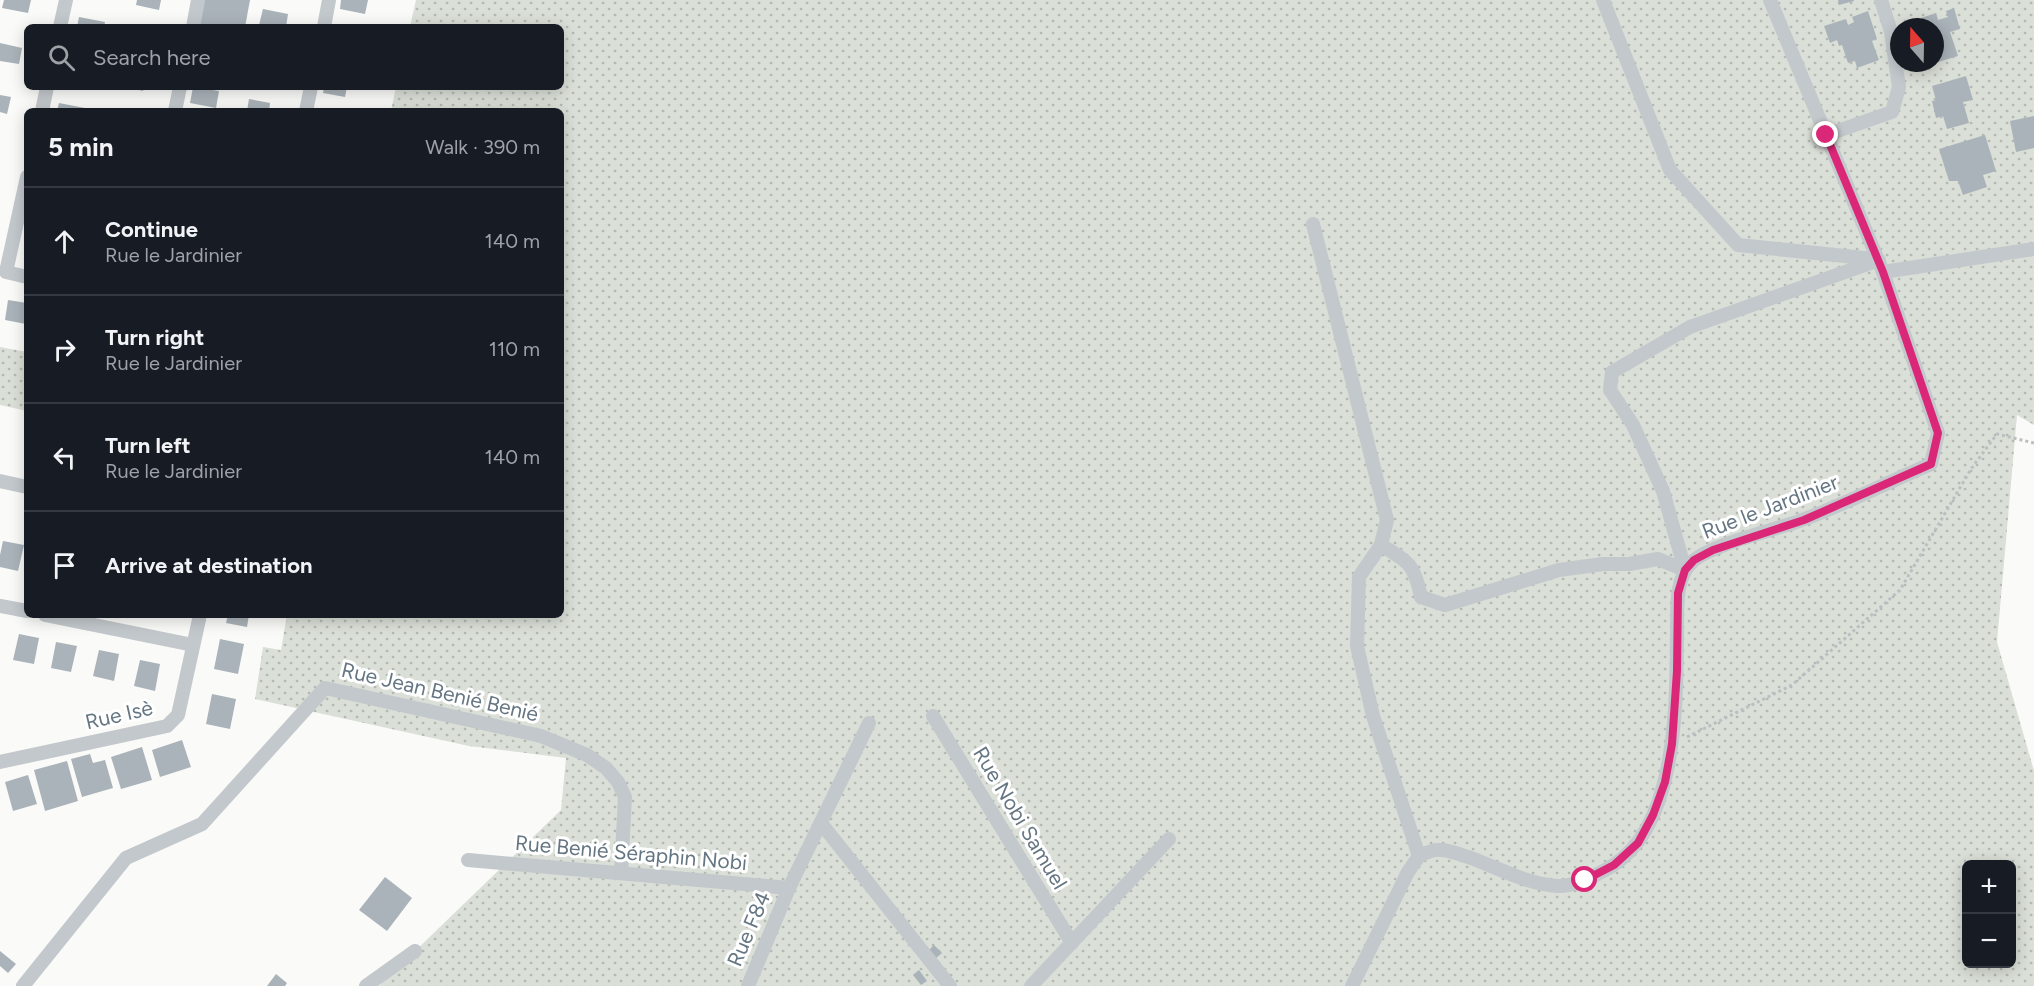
<!DOCTYPE html>
<html lang="en">
<head>
<meta charset="utf-8">
<style>
	:root { --surface:#171b24; --page:#20242c; --text:#f1f3f6; --muted:#9ea1a6; --line:#363941 }
	body { margin:0; font-family:Figtree,sans-serif; background:var(--page); color:var(--text) }
	.controls { position:absolute; right:18px; bottom:18px; display:grid; overflow:hidden; border-radius:9px; box-shadow:0 3px 15px #0003 }
	.controls button { width:54px; height:54px; display:grid; place-items:center; padding:0; border:0; border-bottom:2px solid var(--line); background:var(--surface); color:var(--text); font:30px sans-serif }
	.compass { position:absolute; left:1890px; top:18px; width:54px; height:54px; border-radius:50%; background:var(--surface); box-shadow:0 3px 15px #0003; rotate:340deg }
	.stop { position:absolute; width:18px; height:18px; margin:-14px; border:4px solid #db2777; border-radius:50%; background:#fff }
	.stop.end { background:#db2777; border-color:#fff; box-shadow:0 2px 6px #0008 }
	.list { margin:0; padding:0; list-style:none }
	h2 { display:flex; justify-content:space-between; align-items:center; height:78px; margin:0; padding:0 24px; font-size:26px }
	h2 small { font-size:20px; font-weight:400; color:var(--muted) }
	.list li { display:grid; grid-template-columns:39px 1fr auto; gap:18px; align-items:center; box-sizing:border-box; height:108px; padding:0 24px; border-top:2px solid var(--line) }
	.list b { display:block; font-size:22px; white-space:nowrap }
	.list p { margin:0; font-size:20px; white-space:nowrap; color:var(--muted) }
	.list em { font-size:20px; font-style:normal; color:var(--muted) }
	.icon { flex:none; width:33px; height:33px; fill:none; stroke:currentColor; stroke-width:2; stroke-linecap:round; stroke-linejoin:round }
	.map { position:relative; flex:none; width:2034px; height:986px; overflow:hidden }
	.search { position:absolute; background:var(--surface); box-shadow:0 3px 15px #0003; left:24px; top:24px; width:540px; height:66px; display:flex; align-items:center; gap:15px; box-sizing:border-box; padding:0 21px; border-radius:9px; color:var(--muted); font-size:22px }
	.panel { position:absolute; background:var(--surface); box-shadow:0 3px 15px #0003; left:24px; top:108px; width:540px; height:510px; border-radius:9px }
	.map>svg:first-child { display:block }
	.grass { fill:url(#grass-dots); fill-rule:evenodd }
	.building { fill:#aab3b9 }
	.lines { fill:none; stroke-linecap:round; stroke-linejoin:round }
	.path { stroke:#bbbfc2; stroke-width:3; stroke-dasharray:3 3; stroke-linecap:butt }
	.street { stroke:#c3c8cc; stroke-width:14 }
	.route { stroke:#db2777; stroke-width:8 }
	.labels { text-anchor:middle; stroke-width:6; stroke-linejoin:round; paint-order:stroke }
	.street-label { font-size:21px; fill:#657683; stroke:#fff }
</style>
</head>
<body>
<div class="map">
<svg width="2034" height="986" viewBox="0 0 2034 986">
	<defs>
		<pattern id="grass-dots" width="8" height="8" patternUnits="userSpaceOnUse" patternTransform="scale(1.5)"><rect width="8" height="8" fill="#dadfd7"/><path d="M2 2h.1M6 6h.1" fill="none" stroke="#b4b9b4" stroke-width="1.8" stroke-linecap="round"/></pattern>
	</defs>
	<rect width="100%" height="100%" fill="#fafaf8"/>
	<g class="grass">
		<path d="M416 0H2034V425L2017 415 1997 642 2034 771V986H379L561 810 566 758 469 746 255 699 263 647 281 650 287 615H561V111H391L396 87H561V27H410ZM1899 27H1935V63H1899ZM1966 864H2012V964H1966Z"/>
		<path d="M0 347 27 352V411L0 405Z"/>
	</g>
	<g class="building">
		<path d="M4 0H31L28 13 2 8Z"/>
		<path d="M137 0H161L159 10 136 5Z"/>
		<path d="M202 0H250L245 27H196Z"/>
		<path d="M341 0H368L365 14 340 9Z"/>
		<path d="M1838 0H1854V1L1839 5Z"/>
		<path d="M1954 8 1960 29 1950 32 1958 56 1935 63V27H1924L1921 18 1936 13 1938 20 1948 17 1946 11Z"/>
		<path d="M263 9 288 14 286 27 259 25Z"/>
		<path d="M1868 11 1877 39 1872 41 1879 60 1857 68 1855 61 1848 63 1842 45 1839 46 1837 40 1830 43 1824 26 1846 19 1848 25 1854 22 1852 17Z"/>
		<path d="M79 17 105 22 104 27H77Z"/>
		<path d="M0 43 22 48 19 64 0 61Z"/>
		<path d="M1966 76 1973 100 1963 102 1969 123 1947 129 1943 116 1936 118 1932 101 1936 100 1932 86Z"/>
		<path d="M127 87H144L143 91Z"/>
		<path d="M193 87 219 91 216 108 190 103Z"/>
		<path d="M324 87H347L345 97 323 93Z"/>
		<path d="M0 95 11 97 7 114 0 112Z"/>
		<path d="M249 99 270 103 269 111H247Z"/>
		<path d="M59 103 85 108 84 111H57Z"/>
		<path d="M2034 116V148L2016 152 2010 121Z"/>
		<path d="M1985 135 1996 171 1983 175 1987 187 1963 195 1958 181H1949L1939 149Z"/>
		<path d="M8 300 27 303 26 324 5 320Z"/>
		<path d="M3 541 24 545 18 571 0 567V555Z"/>
		<path d="M228 615H249L247 627 226 623Z"/>
		<path d="M19 634 39 638 34 664 13 660Z"/>
		<path d="M220 639 244 644 238 674 214 669Z"/>
		<path d="M56 642 77 646 71 672 51 668Z"/>
		<path d="M99 650 119 654 114 681 93 676Z"/>
		<path d="M140 660 160 664 155 691 134 686Z"/>
		<path d="M212 694 236 699 230 729 206 724Z"/>
		<path d="M182 740 191 767 160 777 152 750Z"/>
		<path d="M142 747 152 780 121 789 111 757Z"/>
		<path d="M90 754 93 763 105 760 113 788 82 797 71 759Z"/>
		<path d="M67 761 78 801 45 811 34 770Z"/>
		<path d="M28 775 37 804 13 811 5 782Z"/>
		<path d="M385 877 412 898 387 931 359 910Z"/>
		<path d="M934 945 942 953 935 959 928 951Z"/>
		<path d="M0 951 16 964 8 973 0 966Z"/>
		<path d="M919 970 927 981 921 985 913 975Z"/>
		<path d="M276 974 287 983 285 986H267Z"/>
	</g>
	<g class="lines">
		<path class="path" d="M1687 737 1792 685 1900 590 1971 469 1997 434 2034 443"/>
		<g class="street">
			<path d="M1603 0 1670 170 1738 245 1874 259"/>
			<path d="M60 27 66 0"/>
			<path d="M193 27 198 0"/>
			<path d="M324 27 329 0"/>
			<path d="M42 111 47 87"/>
			<path d="M175 111 180 87"/>
			<path d="M306 111 311 87"/>
			<path d="M1826 135 1892 112 1899 87 1891 32 1881 0"/>
			<path d="M27 177 6 272 27 277"/>
			<path d="M1313 224 1387 520 1381 545 1359 577 1357 646 1373 716 1419 856"/>
			<path d="M1883 272 2034 249"/>
			<path d="M0 481 27 487"/>
			<path d="M1381 545C1409 562 1414 564 1421 597L1445 605 1559 570 1603 564H1629L1658 559 1685 570 1663 491 1633 425 1610 390 1612 372 1690 327 1879 260"/>
			<path d="M0 606 27 611"/>
			<path d="M45 615 193 645"/>
			<path d="M933 716 1072 943"/>
			<path d="M0 762 167 726 178 715 200 615"/>
			<path d="M821 823 950 986"/>
			<path d="M468 860 789 888"/>
			<path d="M23 986 126 858 202 824 325 688 541 736 587 755 606 768 618 782 625 797 621 873"/>
			<path d="M366 986 415 951"/>
			<path d="M748 986 789 888 869 723"/>
			<path d="M1031 986 1169 839"/>
			<path d="M1352 986 1408 872 1419 856C1426 853 1433 849 1440 850 1451 850 1461 855 1471 858 1498 868 1527 884 1557 886 1575 887 1597 875 1612 866 1677 826 1676 707 1677 639 1678 615 1673 580 1692 562 1711 544 1776 530 1802 520 1846 504 1888 482 1931 464L1938 433 1883 272 1770 0"/>
		</g>
	</g>
	<g class="lines">
		<path class="route" d="M1585 880 1614 865 1638 843 1653 815 1665 782 1672 744 1677 671 1678 593 1685 570 1694 560 1713 550 1804 520 1931 464 1938 433 1883 272 1826 135"/>
	</g>
	<g class="labels">
		<g class="street-label">
			<text transform="translate(1770 507) rotate(-21)" y="7">Rue le Jardinier</text>
			<text transform="translate(440 692) rotate(13)" y="7">Rue Jean Benié Benié</text>
			<text transform="translate(119 715) rotate(-13)" y="7">Rue Isè</text>
			<text transform="translate(1020 818) rotate(59)" y="7">Rue Nobi Samuel</text>
			<text transform="translate(631 853) rotate(5)" y="7">Rue Benié Séraphin Nobi</text>
			<text transform="translate(749 929) rotate(-67)" y="7">Rue F84</text>
		</g>
	</g>
</svg>
<div class="controls">
<button>+</button>
<button>−</button>
</div>
<svg class="compass" viewBox="-18 -18 36 36"><path d="M0-13l5 13h-10z" fill="#e53935"/><path d="M0 13l5-13h-10z" fill="#9ea1a6"/></svg>
<div class="stop" style="left:1585px;top:880px"></div>
<div class="stop end" style="left:1826px;top:135px"></div>
<div class="search"><svg class="icon" aria-label="search" viewBox="0 0 24 24"><circle cx="10" cy="10" r="6"/><path d="M15 15l6 6"/></svg>Search here</div>
<section class="panel">
<h2>5 min<small>Walk · 390 m</small></h2>
<ul class="list">
<li><svg class="icon" aria-label="ahead" viewBox="0 0 24 24"><path d="M12 20V5M6 11l6-6 6 6"/></svg><div><b>Continue</b><p>Rue le Jardinier</p></div><em>140 m</em></li>
<li><svg class="icon" aria-label="right" viewBox="0 0 24 24"><path d="M7 20v-9h11M14 6l5 5-5 5"/></svg><div><b>Turn right</b><p>Rue le Jardinier</p></div><em>110 m</em></li>
<li><svg class="icon" aria-label="left" viewBox="0 0 24 24"><path d="M17 20v-9H6M10 6l-5 5 5 5"/></svg><div><b>Turn left</b><p>Rue le Jardinier</p></div><em>140 m</em></li>
<li><svg class="icon" aria-label="arrive" viewBox="0 0 24 24"><path d="M6 21V4h12l-3 4 3 4H6"/></svg><div><b>Arrive at destination</b></div></li>
</ul>
</section>
</div>
</body>
</html>
